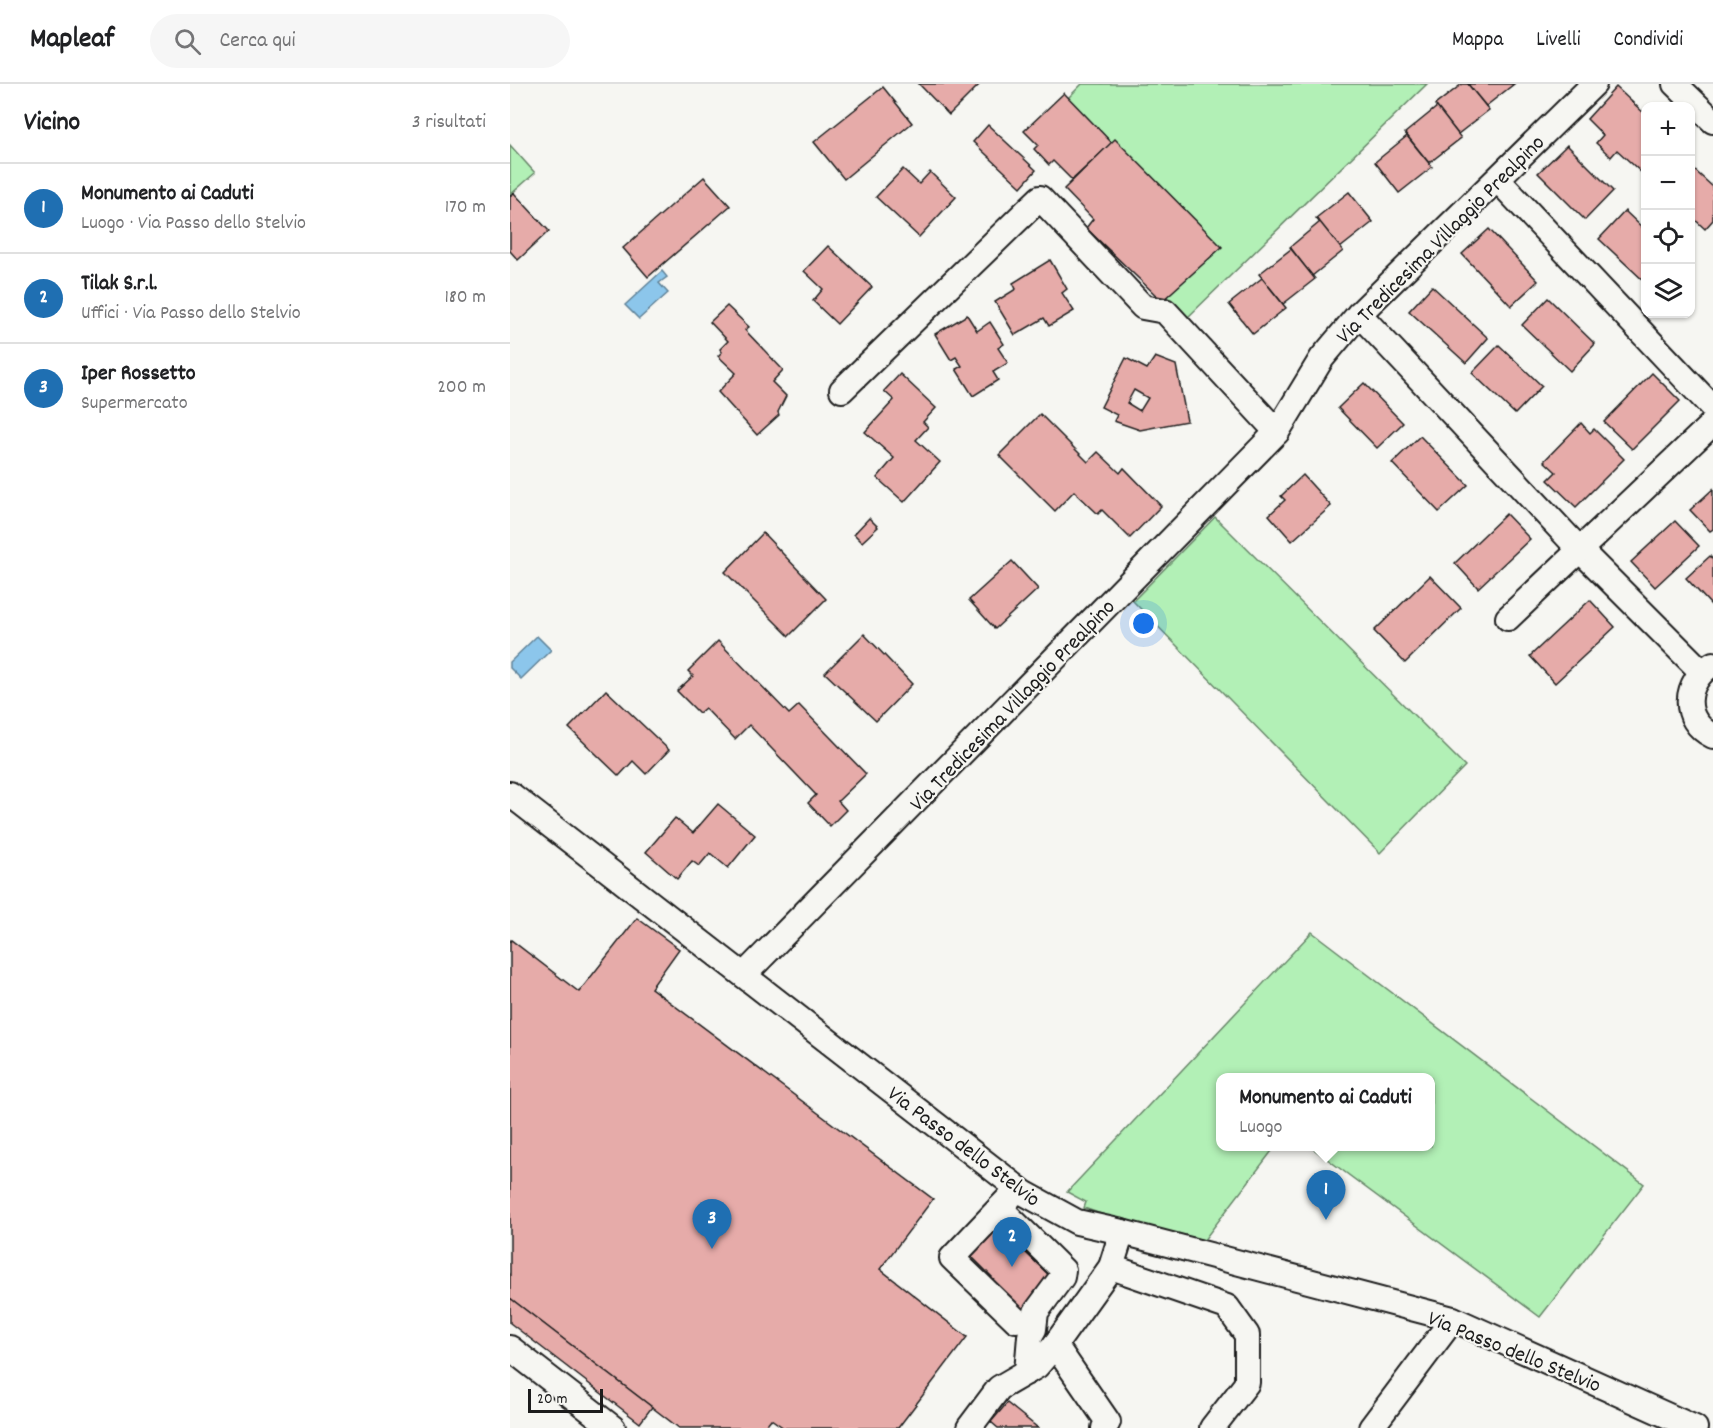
<!DOCTYPE html>
<html lang="it">
<head>
<meta charset="utf-8">
<style>
	:root { --surface:#fff; --page:#f6f6f6; --text:#202124; --muted:#757577; --line:#e0e0e0; --accent:#1f6fb2 }
	body { margin:0; font-family:Dekko,sans-serif; background:var(--page); color:var(--text) }
	.controls { position:absolute; right:18px; top:18px; display:grid; overflow:hidden; border-radius:12px; box-shadow:0 2px 4px #0004 }
	.controls button { width:54px; height:54px; display:grid; place-items:center; padding:0; border:0; border-bottom:2px solid var(--line); background:var(--surface); color:var(--text); font:30px sans-serif }
	.scale { position:absolute; left:18px; bottom:15px; width:75px; box-sizing:border-box; padding-left:6px; border:3px solid #1c1c1c; border-top:0; font-size:16px; line-height:21px; white-space:nowrap; color:#1c1c1c; -webkit-text-stroke:4px #f6f6f2; paint-order:stroke }
	.you { position:absolute; left:634px; top:540px; width:21px; height:21px; margin:-15px; border:4px solid #fff; border-radius:50%; background:#1a73e8; box-shadow:0 0 0 9px #1a73e833 }
	.badge { display:grid; place-items:center; width:39px; height:39px; border-radius:50%; background:var(--accent); color:#fff; font-size:20px; font-weight:700 }
	.pin { position:absolute; translate:-50% -50px; filter:drop-shadow(0 2px 3px #0008) }
	.pin::after { content:''; position:absolute; top:32px; width:21px; height:18px; background:inherit; clip-path:polygon(0 0,100% 0,50% 100%) }
	.popup { position:absolute; left:706px; top:989px; width:219px; height:78px; box-sizing:border-box; display:grid; place-content:center; border-radius:12px; background:var(--surface); filter:drop-shadow(0 2px 4px #0005); font-size:20px; white-space:nowrap; color:var(--muted) }
	.popup b { font-size:22px; color:var(--text) }
	.popup::after { content:''; position:absolute; left:50%; top:100%; margin-left:-12px; border:12px solid transparent; border-top-color:var(--surface) }
	.list { margin:0; padding:0; list-style:none }
	h2 { display:flex; justify-content:space-between; align-items:center; height:78px; margin:0; padding:0 24px; font-size:26px }
	h2 small { font-size:20px; font-weight:400; color:var(--muted) }
	.list li { display:grid; grid-template-columns:39px 1fr auto; gap:18px; align-items:center; box-sizing:border-box; height:90px; padding:0 24px; border-top:2px solid var(--line) }
	.list b { display:block; font-size:22px; white-space:nowrap }
	.list p { margin:0; font-size:20px; white-space:nowrap; color:var(--muted) }
	.list em { font-size:20px; font-style:normal; color:var(--muted) }
	.icon { flex:none; width:33px; height:33px; fill:none; stroke:currentColor; stroke-width:2; stroke-linecap:round; stroke-linejoin:round }
	.map { position:relative; flex:none; width:1203px; height:1344px; overflow:hidden }
	header { display:flex; align-items:center; gap:36px; box-sizing:border-box; height:84px; padding:0 30px; background:var(--surface); border-bottom:2px solid var(--line) }
	header strong { font-size:28px }
	nav { display:flex; gap:33px; margin-inline-start:auto; font-size:21px }
	.search { width:420px; height:54px; background:var(--page); display:flex; align-items:center; gap:15px; box-sizing:border-box; padding:0 21px; border-radius:33px; color:var(--muted); font-size:22px }
	main { display:flex }
	aside { flex:1; background:var(--surface) }
	.map>svg:first-child { display:block }
	.green { fill:#b2f0b6; stroke:#678669; stroke-width:1.5 }
	.water { fill:#8cc6eb; stroke:#5f8298; stroke-width:1.5 }
	.building { fill:#e6aba9; stroke:#1c1c1c; stroke-width:1.5; fill-rule:evenodd }
	.lines { fill:none; stroke-linecap:round; stroke-linejoin:round }
	.minor-casing { stroke:#1c1c1c; stroke-width:28 }
	.minor { stroke:#f6f6f2; stroke-width:24 }
	.labels { text-anchor:middle; stroke-width:4.5; stroke-linejoin:round; paint-order:stroke }
	.street-label { font-size:22px; fill:#1c1c1c; stroke:#f6f6f2 }
</style>
</head>
<body>
<header>
<strong>Mapleaf</strong>
<div class="search"><svg class="icon" aria-label="search" viewBox="0 0 24 24"><circle cx="10" cy="10" r="6"/><path d="M15 15l6 6"/></svg>Cerca qui</div>
<nav><a>Mappa</a><a>Livelli</a><a>Condividi</a></nav>
</header>
<main>
<aside>
<h2>Vicino<small>3 risultati</small></h2>
<ul class="list">
<li><span class="badge">1</span><div><b>Monumento ai Caduti</b><p>Luogo · Via Passo dello Stelvio</p></div><em>170 m</em></li>
<li><span class="badge">2</span><div><b>Tilak S.r.l.</b><p>Uffici · Via Passo dello Stelvio</p></div><em>180 m</em></li>
<li><span class="badge">3</span><div><b>Iper Rossetto</b><p>Supermercato</p></div><em>200 m</em></li>
</ul>
</aside>
<div class="map">
<svg width="1203" height="1344" viewBox="0 0 1203 1344">
	<rect width="100%" height="100%" fill="#f6f6f2"/>
	<filter id="ink" filterUnits="userSpaceOnUse"><feTurbulence type="fractalNoise" baseFrequency=".0167" numOctaves="2"/><feDisplacementMap in="SourceGraphic" scale="12" xChannelSelector="R" yChannelSelector="G"/><feConvolveMatrix kernelMatrix="1 2 1 2 8 2 1 2 1" color-interpolation-filters="sRGB"/></filter>
	<g filter="url(#ink)">
		<g class="green">
			<path d="M572 0H917L676 235 562 110 607 68 557 15Z"/>
			<path d="M0 61 25 89 0 111Z"/>
			<path d="M705 433 955 682 870 769 623 517Z"/>
			<path d="M802 848 1134 1100 1030 1233 801 1063 921 1062V994H711V1062L765 1063 694 1156 617 1139 574 1124 576 1118 557 1108Z"/>
		</g>
		<g class="water">
			<path d="M152 187 157 193 149 199 158 209 129 235 115 221Z"/>
			<path d="M27 552 41 566 11 595 0 584V578Z"/>
		</g>
		<g class="building">
			<path d="M409 0H470L439 31Z"/>
			<path d="M952 0H958L979 26 948 50 925 21Z"/>
			<path d="M958 0H1004L976 22Z"/>
			<path d="M373 3 402 39 334 95 304 58Z"/>
			<path d="M1106 3 1136 31V86L1132 89 1107 66 1101 73 1086 59 1093 51 1077 35Z"/>
			<path d="M554 9 602 59 562 96 543 77 539 81 524 65 528 61 514 47Z"/>
			<path d="M927 23 951 54 919 79 895 49Z"/>
			<path d="M478 41 526 86 511 103 463 58Z"/>
			<path d="M897 52 922 83 889 109 865 78Z"/>
			<path d="M605 55 712 163 652 217 576 144 583 135 554 105Z"/>
			<path d="M1057 61 1103 107 1075 136 1028 89Z"/>
			<path d="M1180 82 1203 103V136L1195 145 1180 131Z"/>
			<path d="M393 85 409 100 420 88 446 113 409 153 366 113Z"/>
			<path d="M194 93 220 122 138 193 113 164Z"/>
			<path d="M839 108 863 138 830 164 806 134Z"/>
			<path d="M4 109 39 147 8 176 0 167V112Z"/>
			<path d="M1115 127 1136 147V199L1089 155Z"/>
			<path d="M810 138 833 167 802 192 780 163Z"/>
			<path d="M979 145 1028 197 1001 222 952 170Z"/>
			<path d="M318 162 362 203 327 240 303 217 313 205 294 187Z"/>
			<path d="M781 165 805 195 773 220 749 190Z"/>
			<path d="M540 176 557 205 552 209 564 227 539 242 534 234 505 251 485 218 506 205 503 199Z"/>
			<path d="M752 194 776 224 743 250 719 220Z"/>
			<path d="M922 202 978 254 956 279 899 227Z"/>
			<path d="M1038 214 1085 260 1060 287 1012 241Z"/>
			<path d="M217 222 239 243 235 246 273 286 262 298 276 312 268 328 269 331 247 351 208 308 226 289 208 272 212 268 210 265 218 257 200 238Z"/>
			<path d="M457 231 467 247 480 238 494 260 488 264 498 279 483 288 488 296 463 312 446 285 452 282 446 273 441 276 425 250Z"/>
			<path d="M989 261 1032 302 1005 330 962 289Z"/>
			<path d="M645 273 666 281 677 337 630 346 604 337 607 331 591 323 616 274 637 285ZM624 306 638 314 630 327 617 319Z"/>
			<path d="M1142 289 1170 317 1122 365 1094 338Z"/>
			<path d="M390 290 426 324 413 338 418 343 406 356 430 378 394 418 367 394 384 374 355 348 384 316 374 307Z"/>
			<path d="M854 299 893 339 867 364 828 324Z"/>
			<path d="M530 330 578 378 588 368 610 389 614 384 651 422 620 454 592 426 588 430 564 407 545 427 489 371Z"/>
			<path d="M1071 339 1080 349 1084 345 1114 375 1066 423 1038 396 1046 388 1034 377Z"/>
			<path d="M910 352 958 401 929 428 882 379Z"/>
			<path d="M793 391 821 422 782 457 759 431 775 416 771 412Z"/>
			<path d="M1203 405V445L1200 447 1180 426Z"/>
			<path d="M996 430 1020 455 968 504 945 479Z"/>
			<path d="M359 434 368 443 352 458 344 450Z"/>
			<path d="M1165 437 1189 462 1145 503 1121 478Z"/>
			<path d="M253 449 316 515 279 552 215 488Z"/>
			<path d="M1200 472 1203 476V523L1176 494Z"/>
			<path d="M502 477 528 505 485 545 459 516Z"/>
			<path d="M920 492 951 524 895 579 864 547Z"/>
			<path d="M1080 516 1105 543 1045 599 1020 572Z"/>
			<path d="M354 550 402 600 366 637 315 589Z"/>
			<path d="M208 557 279 630 289 621 356 690 328 717 336 726 320 742 298 719 306 711 239 641 225 655 195 624 189 629 167 607 183 592 178 587Z"/>
			<path d="M96 606 159 666 136 690 123 677 109 692 59 644Z"/>
			<path d="M208 720 245 751 218 784 200 769 189 782 182 777 167 795 136 768 165 734 183 749Z"/>
			<path d="M127 834 169 865 141 904 423 1115 370 1185 457 1253 388 1344H274L261 1335 254 1344H169L0 1214V858L1 856 69 908Z"/>
			<path d="M491 1134 521 1163 516 1169 544 1196 511 1232 476 1198 482 1193 458 1169Z"/>
			<path d="M0 1214 142 1323 130 1339 0 1239Z"/>
			<path d="M497 1319 528 1344H488L481 1338Z"/>
		</g>
		<g class="lines">
			<g class="minor-casing">
				<g id="minor">
					<path d="M1165 0 1203 37"/>
					<path d="M988 96 1203 324"/>
					<path d="M849 230 1070 466 1191 587"/>
					<path d="M332 306 530 114 633 223 655 227 767 348"/>
					<path d="M998 534 1203 339"/>
					<path d="M1203 580C1174 597 1170 636 1203 652"/>
					<path d="M0 710 514 1109 567 1138 612 1148 943 1235 1185 1344"/>
					<path d="M234 891 767 348 812 274 849 230 1084 0"/>
					<path d="M500 1113 442 1174 506 1236"/>
					<path d="M490 1124 553 1186 552 1193 526 1228 524 1245 520 1252 517 1288"/>
					<path d="M601 1183 717 1223 737 1251V1299L702 1344"/>
					<path d="M545 1261 598 1338 594 1344"/>
					<path d="M0 1264 103 1344"/>
					<path d="M459 1344 489 1304 527 1282 545 1261 601 1183 612 1148"/>
					<path d="M861 1344 943 1235"/>
				</g>
			</g>
			<use href="#minor" class="minor"/>
		</g>
	</g>
	<g class="labels">
		<g class="street-label">
			<text transform="translate(929 154) rotate(-45)" y="8">Via Tredicesima Villaggio Prealpino</text>
			<text transform="translate(501 620) rotate(-46)" y="8">Via Tredicesima Villaggio Prealpino</text>
			<text transform="translate(455 1061) rotate(37)" y="8">Via Passo dello Stelvio</text>
			<text transform="translate(1005 1266) rotate(22)" y="8">Via Passo dello Stelvio</text>
		</g>
	</g>
</svg>
<div class="controls">
<button>+</button>
<button>−</button>
<button><svg class="icon" aria-label="locate" viewBox="0 0 24 24"><circle cx="12" cy="12" r="6"/><path d="M12 2v4M12 18v4M2 12h4M18 12h4"/></svg></button>
<button><svg class="icon" aria-label="layers" viewBox="0 0 24 24"><path d="M12 4l9 5-9 5-9-5zM3 14l9 5 9-5"/></svg></button>
</div>
<div class="scale">20 m</div>
<div class="you"></div>
<div class="pin badge" style="left:816px;top:1136px">1</div>
<div class="popup"><b>Monumento ai Caduti</b>Luogo</div>
<div class="pin badge" style="left:502px;top:1183px">2</div>
<div class="pin badge" style="left:202px;top:1165px">3</div>
</div>
</main>
</body>
</html>
